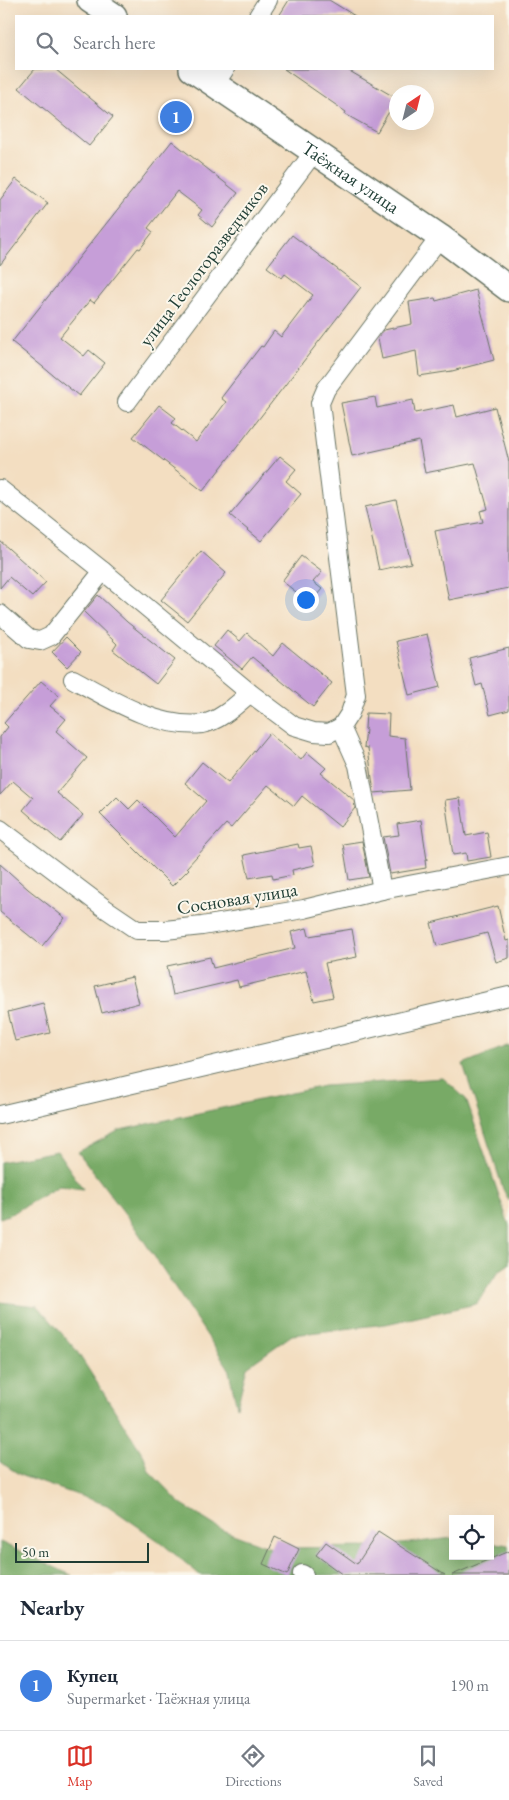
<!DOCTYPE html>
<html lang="en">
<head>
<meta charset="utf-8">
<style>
	:root { --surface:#fff; --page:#f2f2f3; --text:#1f2937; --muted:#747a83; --line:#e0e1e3; --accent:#d93025 }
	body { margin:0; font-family:"EB Garamond",serif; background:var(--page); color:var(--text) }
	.controls { position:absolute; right:15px; bottom:15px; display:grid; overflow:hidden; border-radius:0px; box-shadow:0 5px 20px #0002 }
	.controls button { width:45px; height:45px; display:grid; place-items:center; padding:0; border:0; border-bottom:1px solid var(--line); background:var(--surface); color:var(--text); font:25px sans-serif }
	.compass { position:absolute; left:389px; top:85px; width:45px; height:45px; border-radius:50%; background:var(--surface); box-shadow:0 5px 20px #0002; rotate:35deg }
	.scale { position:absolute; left:15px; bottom:12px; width:134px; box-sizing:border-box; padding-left:5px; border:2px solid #1f3d34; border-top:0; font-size:14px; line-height:18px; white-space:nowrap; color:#1f3d34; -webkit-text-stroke:4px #fbf7ec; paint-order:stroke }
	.you { position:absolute; left:305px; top:599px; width:18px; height:18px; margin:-12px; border:4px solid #fff; border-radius:50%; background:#1a73e8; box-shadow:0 0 0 8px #1a73e833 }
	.badge { display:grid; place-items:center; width:32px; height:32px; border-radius:50%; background:var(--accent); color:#fff; font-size:16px; font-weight:700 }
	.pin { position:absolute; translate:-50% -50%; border:2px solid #fff; box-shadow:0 1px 5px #0006 }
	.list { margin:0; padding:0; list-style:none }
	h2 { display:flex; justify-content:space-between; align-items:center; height:65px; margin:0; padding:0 20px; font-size:21px }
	h2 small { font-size:16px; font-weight:400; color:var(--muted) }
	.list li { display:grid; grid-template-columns:32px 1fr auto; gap:15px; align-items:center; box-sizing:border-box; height:90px; padding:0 20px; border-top:1px solid var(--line) }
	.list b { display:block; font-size:19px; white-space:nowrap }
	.list p { margin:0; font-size:16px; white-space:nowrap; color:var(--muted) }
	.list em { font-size:16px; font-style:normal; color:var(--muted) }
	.icon { flex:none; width:28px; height:28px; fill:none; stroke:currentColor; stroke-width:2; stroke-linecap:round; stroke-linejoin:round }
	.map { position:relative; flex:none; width:509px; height:1575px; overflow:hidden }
	.search { position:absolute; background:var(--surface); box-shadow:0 5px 20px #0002; left:15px; right:15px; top:15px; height:55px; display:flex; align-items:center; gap:12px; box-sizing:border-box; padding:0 18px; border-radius:0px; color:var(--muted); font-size:19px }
	.sheet { height:155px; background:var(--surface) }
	nav { display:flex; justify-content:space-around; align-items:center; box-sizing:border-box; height:70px; border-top:1px solid var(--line); background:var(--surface); font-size:14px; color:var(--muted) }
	nav a { display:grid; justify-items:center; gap:2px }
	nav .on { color:var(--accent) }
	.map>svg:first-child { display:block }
	.forest { fill:#78aa66; stroke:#4c744d }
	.building { fill:#c69ed8 }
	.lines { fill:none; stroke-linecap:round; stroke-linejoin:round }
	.street-casing { stroke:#697565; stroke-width:20 }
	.secondary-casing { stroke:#697565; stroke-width:28 }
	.street { stroke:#fff; stroke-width:18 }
	.secondary { stroke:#fff; stroke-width:25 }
	.labels { text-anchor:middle; stroke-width:4; stroke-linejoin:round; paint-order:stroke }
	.street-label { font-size:19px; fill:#1f3d34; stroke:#fbf7ec }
</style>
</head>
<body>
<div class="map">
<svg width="509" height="1575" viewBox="0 0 509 1575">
	<rect width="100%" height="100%" fill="#fbf7ec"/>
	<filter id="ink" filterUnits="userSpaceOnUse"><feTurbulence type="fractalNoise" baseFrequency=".02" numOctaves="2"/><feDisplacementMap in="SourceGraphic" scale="10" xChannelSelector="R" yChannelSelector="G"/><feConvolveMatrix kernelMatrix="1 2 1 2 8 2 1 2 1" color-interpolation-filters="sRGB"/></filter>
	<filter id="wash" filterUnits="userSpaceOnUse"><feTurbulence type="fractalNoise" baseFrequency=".0096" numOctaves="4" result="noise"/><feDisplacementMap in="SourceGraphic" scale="20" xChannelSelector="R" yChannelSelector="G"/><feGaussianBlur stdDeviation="1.12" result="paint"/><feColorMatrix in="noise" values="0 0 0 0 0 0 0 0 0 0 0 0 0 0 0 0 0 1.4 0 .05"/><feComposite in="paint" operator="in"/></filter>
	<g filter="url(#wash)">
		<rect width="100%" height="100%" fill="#f3dec1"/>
		<g class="forest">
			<path d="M509 1045V1201L503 1189 463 1064Z"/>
			<path d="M443 1078 466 1099 509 1225V1264L499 1271 476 1304 386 1324 292 1335 247 1367 237 1407 228 1367 132 1223 78 1152 120 1130 324 1086Z"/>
			<path d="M57 1151 83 1189 59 1186 11 1214 0 1218V1162Z"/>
			<path d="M0 1302 38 1306 76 1350 144 1456 149 1471 182 1505 222 1530 271 1548 374 1547 453 1538V1556H490V1542L508 1545 509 1575H200L159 1541 107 1505 22 1476 0 1462Z"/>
			<path d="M0 1542 69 1574 72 1575H0Z"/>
		</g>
		<g id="blocks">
			<g class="building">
				<path d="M289 0H329L355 16H279Z"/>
				<path d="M35 69H55L113 117 89 146 19 88Z"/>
				<path d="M284 69H346L396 98V100L377 132 345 114 346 112Z"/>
				<path d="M173 102 192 116 179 132 161 118Z"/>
				<path d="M172 141 238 193 212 227 198 215 202 210 177 191 148 228 153 232 140 249 138 248 94 303 90 300 60 337 84 356 89 350 105 363 79 396 12 342Z"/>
				<path d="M16 179 48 203 0 265V200Z"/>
				<path d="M292 235 361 287 203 491 133 437 159 405 176 418 172 423 196 442 226 402 221 398 261 346 263 347 274 331 281 337 313 295 285 274 282 278 267 267Z"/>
				<path d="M476 290 494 360 452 371 419 376 416 351 382 359 378 338 384 330 412 324 409 302 435 298 436 301Z"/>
				<path d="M375 397 377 408 413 400 415 413 454 405 457 417 495 407 509 462V588L449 600 435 531 483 522 480 511 488 509 475 463 425 473 419 441 352 456 341 403Z"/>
				<path d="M280 456 296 469 286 481 301 494 261 541 230 515Z"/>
				<path d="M396 500 411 563 379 570 365 507Z"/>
				<path d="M0 541 46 582 32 597 9 577 0 588Z"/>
				<path d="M201 551 226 573 187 621 161 600Z"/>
				<path d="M301 556 322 572 313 582 322 589 310 603 282 581Z"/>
				<path d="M98 595 127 622 175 660 156 684 113 650 117 644 84 612Z"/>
				<path d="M227 630 240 641 247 633 273 656 283 643 332 683 313 707 252 657 242 669 214 646Z"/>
				<path d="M427 634 440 687 409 695 396 641Z"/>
				<path d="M66 637 81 652 67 667 52 652Z"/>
				<path d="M509 648V710L490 715 482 684 476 686 469 658Z"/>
				<path d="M41 681 59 696 50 706 66 719 56 731 87 758 57 793 83 815 60 842 23 810 33 798 13 781 0 795V737L8 727 4 723Z"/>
				<path d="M366 713 389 714 388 736 405 738 410 790 374 793 368 748 364 747 366 729H365Z"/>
				<path d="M269 733 301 760 307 752 326 768 321 773 354 800 355 808 340 827 302 796 294 806 268 785 231 828 226 824 187 867 189 869 172 886 100 814 117 797 129 809 138 800 175 837 206 801 185 783 202 762 228 783Z"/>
				<path d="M460 798 466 836 487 832 491 857 467 861 466 853 453 855 445 800Z"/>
				<path d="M421 820 427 860H425L426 868 390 874 383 837 399 835 397 824Z"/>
				<path d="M362 841 369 877 349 880 343 844Z"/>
				<path d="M298 844 299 848 311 846 315 865 292 870 293 875 273 879 272 874 249 878 244 855Z"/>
				<path d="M0 864 28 889 65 918 42 946 0 912Z"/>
				<path d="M498 906 506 941 509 940V958L496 962 487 933 437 946 431 923Z"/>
				<path d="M307 928 309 936 352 929 357 957 325 963 333 997 314 1001 306 971 239 987 237 980 173 995 167 966 210 957 213 968 295 948 291 932Z"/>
				<path d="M132 977 139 1003 102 1013 95 986Z"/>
				<path d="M43 1003 50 1033 15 1041 8 1012Z"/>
				<path d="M378 1532 445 1575H343L316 1555 326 1542 357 1564Z"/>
				<path d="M275 1537 299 1549 287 1575 263 1564Z"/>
				<path d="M509 1551V1575H452Z"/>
			</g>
		</g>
	</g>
	<g filter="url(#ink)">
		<use href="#blocks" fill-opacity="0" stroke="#697565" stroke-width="1"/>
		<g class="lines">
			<g class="street-casing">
				<g id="street">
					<path d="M258 16 268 0"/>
					<path d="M215 84 225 69"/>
					<path d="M127 402 314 152"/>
					<path d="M0 489 103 571 250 693 294 726 314 732 329 733 341 727 350 713 356 695 320 403 326 389 440 237"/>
					<path d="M0 614 29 639 40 641 51 636 103 571"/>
					<path d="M73 679C110 699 158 729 202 724 220 721 236 705 250 693"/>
					<path d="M341 727 358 765 382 890"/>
					<path d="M0 829 103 907 137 930H165L202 926 304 909 382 890 509 866"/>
					<path d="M0 1115 509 996"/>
					<path d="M302 1574 304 1575"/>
				</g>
			</g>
			<g class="secondary-casing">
				<g id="secondary">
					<path d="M90 0 114 16"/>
					<path id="s1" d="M192 69 440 237 509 289"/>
				</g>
			</g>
			<use href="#street" class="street"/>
			<use href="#secondary" class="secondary"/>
		</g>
	</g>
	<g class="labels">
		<g class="street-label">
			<text dy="7" stroke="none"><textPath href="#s1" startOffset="192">Таёжная улица</textPath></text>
			<text transform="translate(203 264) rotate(-53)" y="7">улица Геологоразведчиков</text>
			<text transform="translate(237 898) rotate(-9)" y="7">Сосновая улица</text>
		</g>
	</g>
</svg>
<div class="controls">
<button><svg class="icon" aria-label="locate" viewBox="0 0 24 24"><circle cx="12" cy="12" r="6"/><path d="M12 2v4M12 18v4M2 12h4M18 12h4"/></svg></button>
</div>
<svg class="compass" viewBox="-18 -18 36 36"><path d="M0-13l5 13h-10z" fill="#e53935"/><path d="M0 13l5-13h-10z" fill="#747a83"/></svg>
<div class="scale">50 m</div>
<div class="you"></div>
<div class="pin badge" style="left:176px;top:117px;background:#3f7fe0">1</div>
<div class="search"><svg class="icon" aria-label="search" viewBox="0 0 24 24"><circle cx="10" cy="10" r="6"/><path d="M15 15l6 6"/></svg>Search here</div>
</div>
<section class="sheet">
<h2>Nearby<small></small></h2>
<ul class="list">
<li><span class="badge" style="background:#3f7fe0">1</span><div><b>Купец</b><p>Supermarket · Таёжная улица</p></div><em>190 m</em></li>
</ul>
</section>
<nav>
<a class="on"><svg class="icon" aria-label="map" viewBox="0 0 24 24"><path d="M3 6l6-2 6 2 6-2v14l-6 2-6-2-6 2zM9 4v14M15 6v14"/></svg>Map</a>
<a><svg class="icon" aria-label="directions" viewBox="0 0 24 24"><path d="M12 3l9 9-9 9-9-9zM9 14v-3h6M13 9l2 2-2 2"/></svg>Directions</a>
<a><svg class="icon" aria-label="saved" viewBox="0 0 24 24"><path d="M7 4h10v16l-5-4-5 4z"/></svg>Saved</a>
</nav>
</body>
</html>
